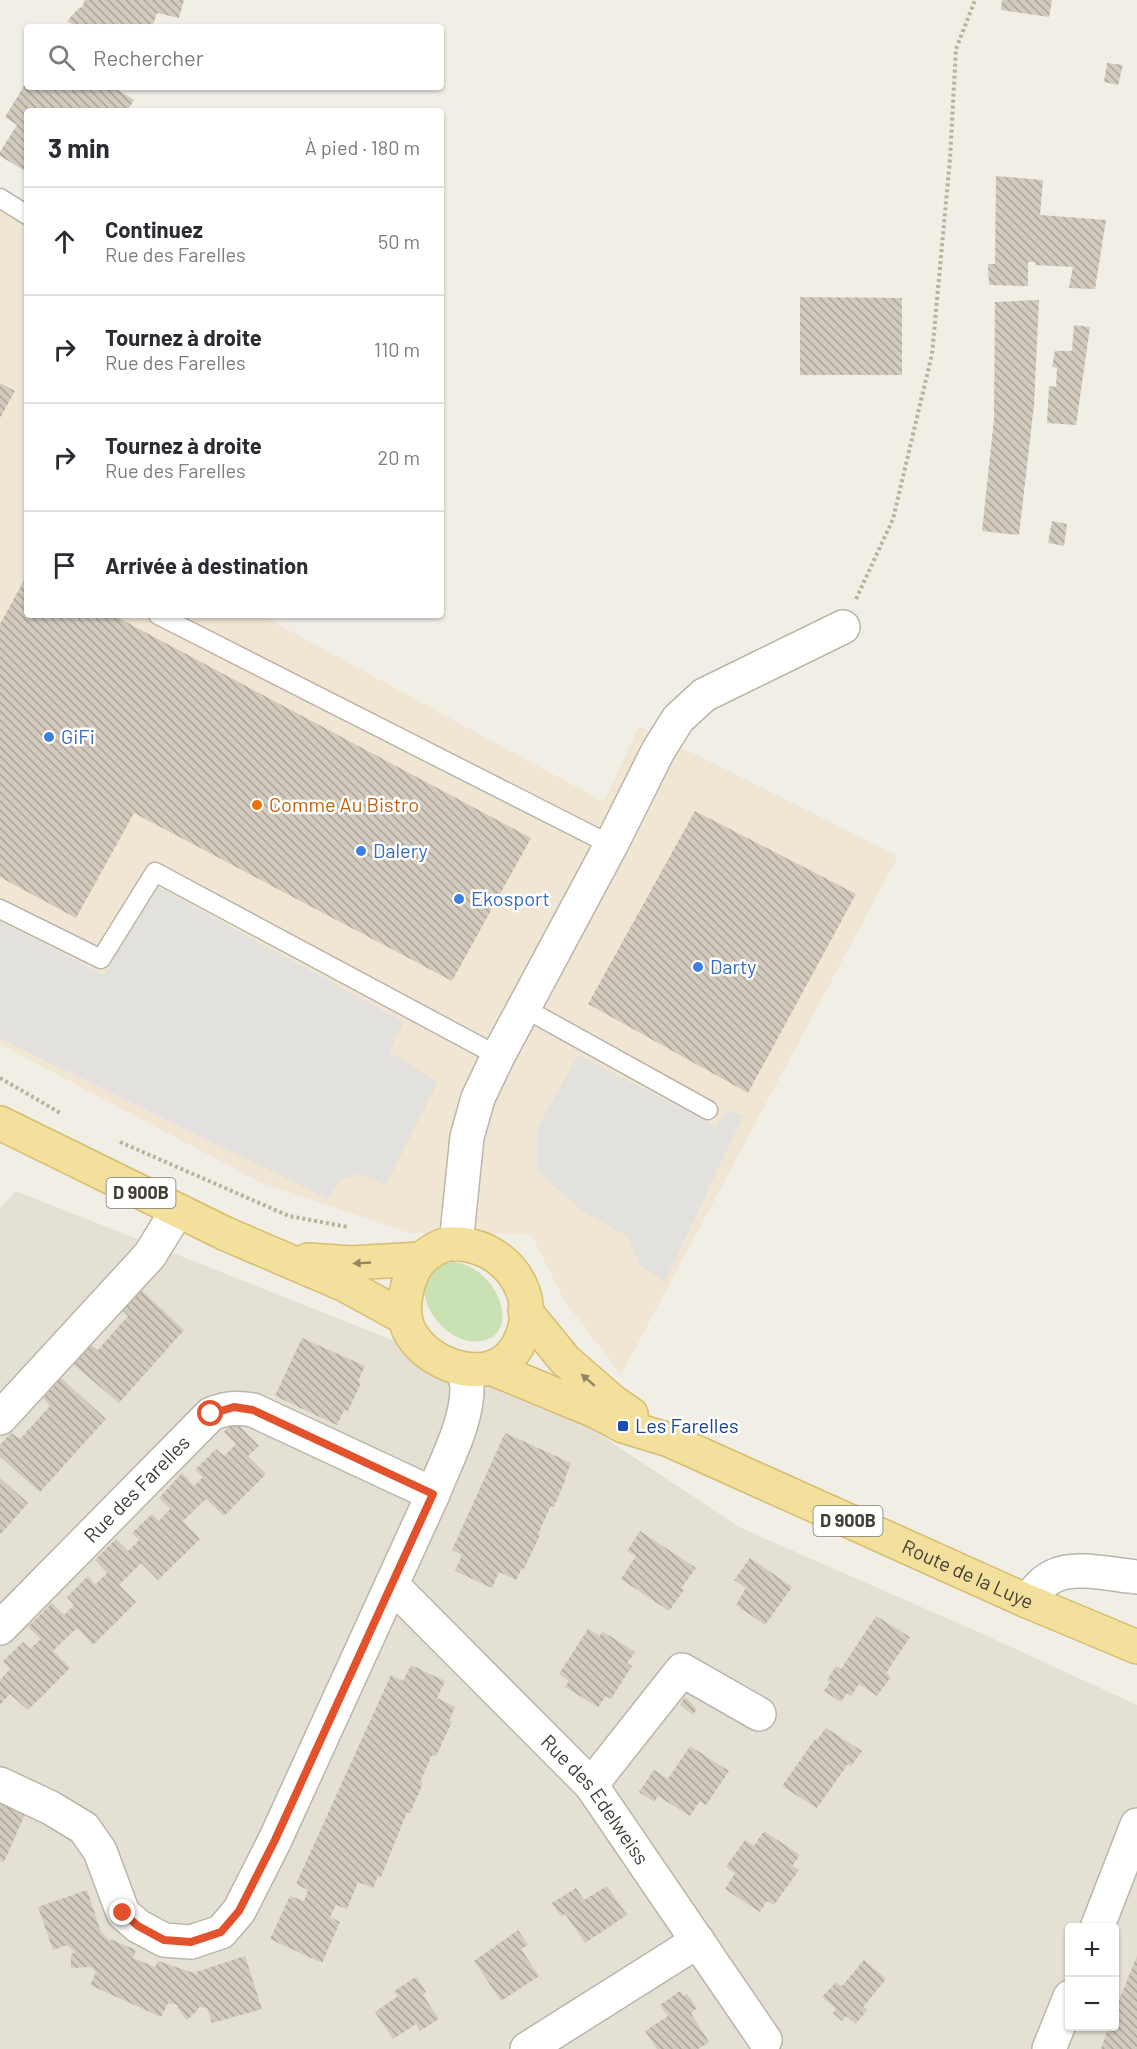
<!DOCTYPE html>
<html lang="fr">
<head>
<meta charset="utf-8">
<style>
	:root { --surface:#fff; --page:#f7f7f7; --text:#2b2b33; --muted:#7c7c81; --line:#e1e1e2 }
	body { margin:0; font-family:Barlow,sans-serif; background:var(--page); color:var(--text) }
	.controls { position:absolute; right:18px; bottom:18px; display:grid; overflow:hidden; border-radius:6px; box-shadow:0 2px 4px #0004 }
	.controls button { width:54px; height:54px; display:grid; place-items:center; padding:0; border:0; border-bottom:2px solid var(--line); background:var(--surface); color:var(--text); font:30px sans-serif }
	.stop { position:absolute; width:18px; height:18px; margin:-14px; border:4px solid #e2522c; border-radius:50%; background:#fff }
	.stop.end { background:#e2522c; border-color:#fff; box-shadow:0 2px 6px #0008 }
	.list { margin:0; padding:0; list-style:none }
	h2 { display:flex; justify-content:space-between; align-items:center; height:78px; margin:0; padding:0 24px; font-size:26px }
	h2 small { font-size:20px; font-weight:400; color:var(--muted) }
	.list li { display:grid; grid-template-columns:39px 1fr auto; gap:18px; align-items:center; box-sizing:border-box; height:108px; padding:0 24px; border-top:2px solid var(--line) }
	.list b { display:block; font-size:22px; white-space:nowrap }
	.list p { margin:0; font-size:20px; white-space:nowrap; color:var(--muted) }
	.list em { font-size:20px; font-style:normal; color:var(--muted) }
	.icon { flex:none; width:33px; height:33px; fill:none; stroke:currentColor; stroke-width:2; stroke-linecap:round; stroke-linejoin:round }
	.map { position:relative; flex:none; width:1137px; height:2049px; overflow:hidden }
	.search { position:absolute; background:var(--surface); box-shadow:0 2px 4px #0004; left:24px; top:24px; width:420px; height:66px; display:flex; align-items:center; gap:15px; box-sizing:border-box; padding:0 21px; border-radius:6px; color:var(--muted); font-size:22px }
	.panel { position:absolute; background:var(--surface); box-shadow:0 2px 4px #0004; left:24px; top:108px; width:420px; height:510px; border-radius:6px }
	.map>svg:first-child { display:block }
	.residential { fill:#e4e0d4; fill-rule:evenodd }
	.commercial { fill:#f1e6d3 }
	.green { fill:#c9e1b3 }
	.parking { fill:#e2e1dd }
	.building { fill:url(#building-back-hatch) }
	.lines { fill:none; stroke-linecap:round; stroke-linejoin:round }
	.lane-casing { stroke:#bbb6aa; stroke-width:21 }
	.street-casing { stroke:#bbb6aa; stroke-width:36 }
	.primary-casing { stroke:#d6bd6f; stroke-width:36 }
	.path { stroke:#bbb29c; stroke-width:4; stroke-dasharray:3 3; stroke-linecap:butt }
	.lane { stroke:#fff; stroke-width:18 }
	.street { stroke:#fff; stroke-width:33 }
	.primary { stroke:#f3e09d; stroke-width:33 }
	.oneway { fill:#928764 }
	.route { stroke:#e2522c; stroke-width:8 }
	.shop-dot { fill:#3f7fe0; stroke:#fff; stroke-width:2 }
	.food-dot { fill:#e8710a; stroke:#fff; stroke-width:2 }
	.transit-dot { fill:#1a4fb4; stroke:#fff; stroke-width:2 }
	.labels { text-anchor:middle; stroke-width:5; stroke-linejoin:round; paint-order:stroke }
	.shield { fill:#fff; stroke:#7b7972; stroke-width:1.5 }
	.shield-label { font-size:18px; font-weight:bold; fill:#433f36 }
	.shop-label { font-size:20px; fill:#366cbe; stroke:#fff; text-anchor:start }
	.food-label { font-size:20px; fill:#c56008; stroke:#fff; text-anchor:start }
	.transit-label { font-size:20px; fill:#164399; stroke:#fff; text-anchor:start }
	.street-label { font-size:20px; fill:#433f36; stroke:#fff }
</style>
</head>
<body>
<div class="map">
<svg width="1137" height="2049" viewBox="0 0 1137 2049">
	<defs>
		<pattern id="building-back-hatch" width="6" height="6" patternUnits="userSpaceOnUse" patternTransform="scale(1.5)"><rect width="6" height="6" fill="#d1cabd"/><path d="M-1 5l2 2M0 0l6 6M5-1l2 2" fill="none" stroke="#aba59a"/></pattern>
	</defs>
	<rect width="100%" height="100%" fill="#f1eee6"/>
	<path class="residential" d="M16 1191 552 1403 741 1528 983 1634 1137 1705V2049H0V1208ZM1070 1928H1114V2026H1070Z"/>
	<path class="commercial" d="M0 204 27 222V615H261L604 802 639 726 898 856 621 1375 564 1300 531 1234 409 1233 260 1182 0 1044Z"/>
	<path class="green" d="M452 1262C495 1264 524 1332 482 1341 438 1349 394 1271 452 1262Z"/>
	<g class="parking">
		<path d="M158 887 404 1022 389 1052 438 1082 386 1185 359 1174 340 1180 328 1199 0 1038V922L104 975Z"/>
		<path d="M578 1055 716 1126 727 1110 743 1116 665 1281 640 1266 627 1236 584 1212 538 1172 537 1129Z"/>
	</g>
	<g class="building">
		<path d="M85 0H184L179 18 157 13 152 27H77L67 21 78 9 82 7Z"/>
		<path d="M1002 0H1052L1049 17 1001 10Z"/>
		<path d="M1107 63 1123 65 1118 85 1104 82Z"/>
		<path d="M27 81V87H34L40 90 42 87H113L134 100 127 111H27V172L0 156V152L17 125 5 117Z"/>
		<path d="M996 176 1043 180 1040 215 1106 220 1095 289 1069 288 1073 267 1035 265 1036 262H1028V286L989 285 988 264H995Z"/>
		<path d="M800 297 902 298V375H800Z"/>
		<path d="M1039 300 1034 405 1019 535 982 531 994 419 995 302Z"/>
		<path d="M1074 325 1090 327 1076 425 1047 423 1049 386 1056 387 1057 368 1052 367 1055 351H1072Z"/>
		<path d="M0 383 15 391 0 418Z"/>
		<path d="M1052 521 1067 524 1064 546 1048 543Z"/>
		<path d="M27 575V615H113L531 838 452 981 134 813 76 918 0 877V624Z"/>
		<path d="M695 811 856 894 748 1093 588 1004Z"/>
		<path d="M140 1289 184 1330 119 1403 72 1363 89 1344 98 1350 128 1316 121 1309Z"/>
		<path d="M302 1338 365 1366 358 1381 361 1383 348 1411 344 1410 337 1425 275 1396Z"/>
		<path d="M61 1378 106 1419 40 1492 0 1457V1445L11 1433 20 1439 50 1406 43 1398Z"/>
		<path d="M234 1421 259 1446 248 1456 266 1474 224 1516 206 1499 183 1521 200 1539 158 1580 141 1563 119 1585 136 1602 93 1645 77 1628 53 1651 70 1668 28 1710 10 1694 0 1705V1680L10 1669 3 1661 23 1642 30 1649 41 1639 28 1627 52 1603 64 1615 74 1605 67 1597 88 1576 95 1585 107 1573 95 1560 116 1539 128 1551 139 1540 132 1533 152 1514 159 1521 170 1509 159 1498 182 1473 194 1486 203 1477 195 1470 216 1449 224 1456 236 1444 224 1432Z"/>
		<path d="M505 1433 571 1463 565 1478H566L554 1507 551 1506 538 1534 540 1535 524 1569 522 1568 516 1580 499 1572 492 1588 455 1571 462 1555 452 1550Z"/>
		<path d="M0 1478 28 1503 0 1535Z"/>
		<path d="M640 1531 696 1568 681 1588 684 1590 669 1611 621 1579 636 1556 627 1551Z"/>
		<path d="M750 1558 792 1587 765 1625 736 1605 746 1588 734 1580Z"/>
		<path d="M876 1616 910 1637 886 1673 891 1677 877 1696 859 1684 851 1696 847 1693 841 1702 824 1691 830 1682 827 1680 836 1666 841 1669Z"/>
		<path d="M588 1629 600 1636 602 1631 635 1652 627 1663 632 1666 611 1699 606 1696 598 1707 565 1687 569 1681 559 1674Z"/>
		<path d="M411 1665 445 1681 437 1698 455 1707 449 1721 452 1722 436 1756 432 1755 420 1782 423 1783 410 1813 407 1812 381 1877 378 1876 373 1888 358 1882 347 1909 336 1905 330 1917 340 1922 322 1963 270 1939 290 1896 304 1901 308 1890 296 1884 391 1675 403 1681Z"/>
		<path d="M685 1697 697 1709 693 1715 680 1705Z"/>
		<path d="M826 1728 862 1751 851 1766 848 1764 817 1808 782 1786 815 1739 817 1740Z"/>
		<path d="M690 1746 729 1771 706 1805 700 1801 690 1816 658 1796 654 1802 639 1792 654 1770 668 1779Z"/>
		<path d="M0 1803 25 1814 4 1862 0 1861Z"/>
		<path d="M764 1831 800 1855 792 1866 799 1870 774 1905 767 1901 760 1912 725 1889 735 1873 726 1867 745 1840 754 1846Z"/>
		<path d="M607 1886 627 1915 585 1943 565 1914 561 1916 552 1903 576 1888 584 1900Z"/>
		<path d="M87 1890 101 1932 110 1941V1939L136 1950 133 1958 155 1967 158 1961 197 1974 196 1972 245 1956 262 2009 212 2023 207 2008 199 2007 198 2010 187 2020 177 2008 178 2005 168 2003 161 2017 90 1985 96 1972 90 1967 71 1968V1955L75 1952 67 1945 53 1950 38 1907Z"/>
		<path d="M518 1930 528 1945 521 1949 539 1976 501 2001 474 1961Z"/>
		<path d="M1137 1956V2049H1101L1109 2026H1114V2013Z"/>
		<path d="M864 1960 886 1979 863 2007 867 2010 856 2024 846 2016 842 2021 833 2013 836 2009 822 1997 836 1982 842 1986Z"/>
		<path d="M416 1977 426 1992 423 1995 439 2019 420 2031 416 2024 393 2039 375 2012 398 1996 394 1991Z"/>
		<path d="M680 1991 684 1996 687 1994 697 2008 691 2013 709 2042 698 2049H657L645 2031 668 2016 660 2005Z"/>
	</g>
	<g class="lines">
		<g class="lane-casing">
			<g id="lane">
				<path d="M0 198 27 215"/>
				<path d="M158 615 611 845"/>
				<path d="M0 909 101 959 155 872 498 1056"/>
				<path d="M524 1008 708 1110"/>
			</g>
		</g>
		<g class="street-casing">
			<g id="street">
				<path d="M456 1244 467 1137 478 1098 498 1056 611 845 658 751 678 719 704 695 843 627"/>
				<path d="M0 1418 150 1255 177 1211"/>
				<path id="s1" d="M392 1585 591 1785 765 2040"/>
				<path d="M1027 1601C1035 1592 1042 1581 1054 1576 1074 1565 1114 1575 1137 1577"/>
				<path id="s2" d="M0 1628 211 1414C226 1408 237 1407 253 1410L433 1494"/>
				<path d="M0 1784 51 1808 84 1828 100 1851 123 1913 138 1926 164 1940 191 1942 221 1932 239 1911 275 1840 433 1494C445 1463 467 1423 467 1389 467 1383 465 1377 464 1370"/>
				<path d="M591 1785 682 1670 759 1714"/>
				<path d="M1097 1928 1137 1825"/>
				<path d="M527 2049 698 1941"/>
				<path d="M1049 2049 1070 1997"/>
			</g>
		</g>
		<g class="primary-casing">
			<g id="primary">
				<path d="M0 1123 226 1234 345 1285 405 1318"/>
				<path d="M447 1244C502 1239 546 1295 518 1345 495 1388 432 1369 411 1334 402 1319 404 1300 408 1285 414 1263 426 1251 447 1244Z"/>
				<path d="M308 1260 351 1263 420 1259"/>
				<path d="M525 1311 565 1360 612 1401 631 1414"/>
				<path id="s3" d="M491 1368 595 1411 623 1426 669 1440 1027 1601 1137 1647"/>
			</g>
		</g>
		<g class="path">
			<path d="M856 599 893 519 932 354 950 159 956 49 975 0"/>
			<path d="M0 1078 62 1114"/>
			<path d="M120 1142 289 1216 348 1227"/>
		</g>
		<use href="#lane" class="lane"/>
		<use href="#street" class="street"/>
		<use href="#primary" class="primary"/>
	</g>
	<defs><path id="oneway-solid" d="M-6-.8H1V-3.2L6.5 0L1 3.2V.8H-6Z" transform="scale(1.5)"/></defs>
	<g class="oneway">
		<use href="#oneway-solid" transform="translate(362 1263) rotate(177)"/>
		<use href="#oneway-solid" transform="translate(588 1380) rotate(-139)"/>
	</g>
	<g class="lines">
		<path class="route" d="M123 1913 138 1926 164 1940 191 1942 221 1932 239 1911 275 1840 433 1494 253 1410 234 1407 211 1414"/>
	</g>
	<g class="shop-dot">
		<circle cx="49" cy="737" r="6"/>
		<circle cx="361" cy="851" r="6"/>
		<circle cx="459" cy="899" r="6"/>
		<circle cx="698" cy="967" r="6"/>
	</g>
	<circle class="food-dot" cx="257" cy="805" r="6"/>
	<rect class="transit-dot" x="617" y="1420" width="12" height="12" rx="3"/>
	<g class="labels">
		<g class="shield">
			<rect x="106.5" y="1178" width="69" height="30" rx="4.5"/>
			<rect x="813.5" y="1506" width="69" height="30" rx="4.5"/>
		</g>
		<g class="shield-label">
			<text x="141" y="1199">D 900B</text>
			<text x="848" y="1527">D 900B</text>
		</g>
		<g class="shop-label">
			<text x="61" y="744">GiFi</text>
			<text x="373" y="858">Dalery</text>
			<text x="471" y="906">Ekosport</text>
			<text x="710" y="974">Darty</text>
		</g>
		<g class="food-label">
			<text x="269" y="812">Comme Au Bistro</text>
		</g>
		<g class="transit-label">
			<text x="635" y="1433">Les Farelles</text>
		</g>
		<g class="street-label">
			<text dy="7" stroke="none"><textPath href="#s2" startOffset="195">Rue des Farelles</textPath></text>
			<text dy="7" stroke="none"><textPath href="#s3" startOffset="520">Route de la Luye</textPath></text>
			<text dy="7" stroke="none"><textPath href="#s1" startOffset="296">Rue des Edelweiss</textPath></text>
		</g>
	</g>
</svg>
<div class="controls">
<button>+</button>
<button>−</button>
</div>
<div class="stop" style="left:211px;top:1414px"></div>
<div class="stop end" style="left:123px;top:1913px"></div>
<div class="search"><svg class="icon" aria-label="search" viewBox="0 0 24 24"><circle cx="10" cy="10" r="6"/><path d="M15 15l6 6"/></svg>Rechercher</div>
<section class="panel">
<h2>3 min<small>À pied · 180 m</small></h2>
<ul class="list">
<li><svg class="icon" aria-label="ahead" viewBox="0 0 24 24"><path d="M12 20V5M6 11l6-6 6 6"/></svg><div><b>Continuez</b><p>Rue des Farelles</p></div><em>50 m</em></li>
<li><svg class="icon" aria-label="right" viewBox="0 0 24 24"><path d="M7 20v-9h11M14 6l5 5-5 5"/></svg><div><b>Tournez à droite</b><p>Rue des Farelles</p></div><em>110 m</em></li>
<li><svg class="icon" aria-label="right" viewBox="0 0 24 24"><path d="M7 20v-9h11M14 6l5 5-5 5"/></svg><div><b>Tournez à droite</b><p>Rue des Farelles</p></div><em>20 m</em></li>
<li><svg class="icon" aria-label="arrive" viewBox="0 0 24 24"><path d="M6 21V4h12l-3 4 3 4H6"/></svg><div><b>Arrivée à destination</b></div></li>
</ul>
</section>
</div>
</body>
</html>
